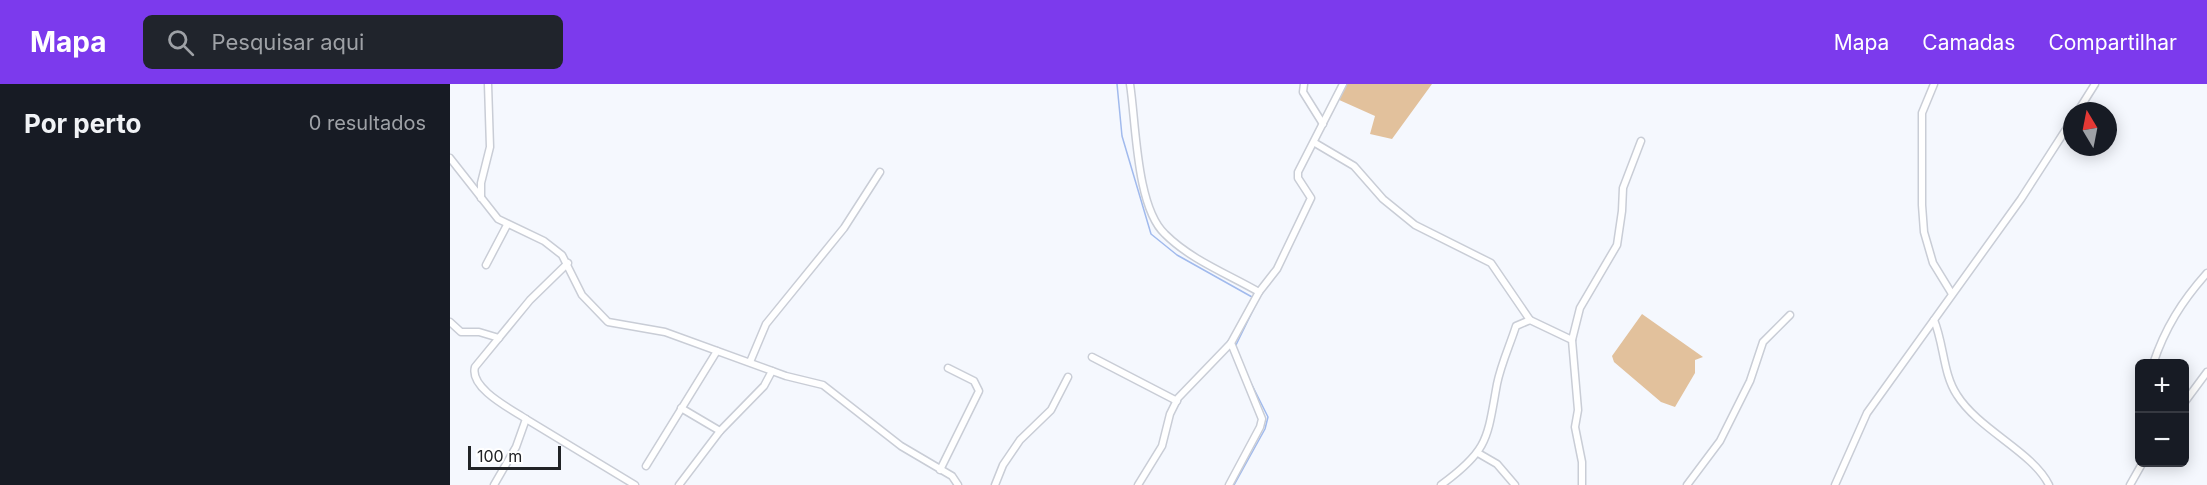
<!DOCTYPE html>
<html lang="pt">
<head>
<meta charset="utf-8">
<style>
	:root { --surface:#171b24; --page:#20242c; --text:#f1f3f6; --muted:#9ea1a6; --line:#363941; --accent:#7c3aed }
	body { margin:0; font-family:Inter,sans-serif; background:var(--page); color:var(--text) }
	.controls { position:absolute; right:18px; bottom:18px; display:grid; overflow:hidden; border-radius:9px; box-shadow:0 3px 15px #0003 }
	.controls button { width:54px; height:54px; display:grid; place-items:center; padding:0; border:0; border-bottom:2px solid var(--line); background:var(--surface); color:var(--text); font:30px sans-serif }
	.compass { position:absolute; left:1613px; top:18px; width:54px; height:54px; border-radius:50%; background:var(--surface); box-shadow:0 3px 15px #0003; rotate:350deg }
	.scale { position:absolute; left:18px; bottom:15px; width:93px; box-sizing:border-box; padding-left:6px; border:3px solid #212326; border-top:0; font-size:16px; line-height:21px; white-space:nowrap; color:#212326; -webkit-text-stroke:4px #fff; paint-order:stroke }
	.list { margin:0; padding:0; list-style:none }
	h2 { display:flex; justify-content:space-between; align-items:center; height:78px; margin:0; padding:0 24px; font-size:26px }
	h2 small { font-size:20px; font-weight:400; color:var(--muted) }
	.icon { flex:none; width:33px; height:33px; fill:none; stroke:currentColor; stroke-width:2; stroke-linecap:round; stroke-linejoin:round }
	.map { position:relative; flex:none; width:1757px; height:401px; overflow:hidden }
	header { display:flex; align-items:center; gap:36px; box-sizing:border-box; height:84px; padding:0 30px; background:var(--accent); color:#fff }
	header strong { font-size:28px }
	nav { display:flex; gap:33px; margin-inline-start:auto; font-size:21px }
	.search { width:420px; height:54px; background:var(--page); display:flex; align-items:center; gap:15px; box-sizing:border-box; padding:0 21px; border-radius:9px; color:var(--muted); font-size:22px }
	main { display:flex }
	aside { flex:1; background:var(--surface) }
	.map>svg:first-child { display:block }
	.green { fill:#e2c19c }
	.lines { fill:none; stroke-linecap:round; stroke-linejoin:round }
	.stream { stroke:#a1baed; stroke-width:1.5 }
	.street-casing { stroke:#c9cdd6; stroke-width:9 }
	.street { stroke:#fff; stroke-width:6 }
</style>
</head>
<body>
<header>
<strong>Mapa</strong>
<div class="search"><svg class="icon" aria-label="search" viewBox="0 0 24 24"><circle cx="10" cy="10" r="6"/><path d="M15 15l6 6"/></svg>Pesquisar aqui</div>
<nav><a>Mapa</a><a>Camadas</a><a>Compartilhar</a></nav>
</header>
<main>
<aside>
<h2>Por perto<small>0 resultados</small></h2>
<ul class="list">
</ul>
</aside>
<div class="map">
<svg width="1757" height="401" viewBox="0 0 1757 401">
	<rect width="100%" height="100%" fill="#f5f8fe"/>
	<g class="green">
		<path d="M895 0H982L942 55 920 50 925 32 887 15Z"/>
		<path d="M1192 230 1253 273 1245 276V289L1225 323 1211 318 1164 278 1162 272Z"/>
	</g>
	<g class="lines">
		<g class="stream">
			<path d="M667 0 672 52 701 150 727 171 802 213"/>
			<path d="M785 263 807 218"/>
			<path d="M784 401 815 345 818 333 799 295"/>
		</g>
		<g class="street-casing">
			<g id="street">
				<path d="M680 0C686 38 686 123 715 150 741 176 778 190 809 208"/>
				<path d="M854 0 853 8 873 40"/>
				<path d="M1484 0 1472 29V121L1474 148 1483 179 1502 210"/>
				<path d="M1628 27 1645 0"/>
				<path d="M865 59 904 82 933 115 965 141 1041 179 1080 236"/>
				<path d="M0 74 48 135 94 157 112 171 132 211 158 238 215 248 336 292 373 301 451 362 502 392 508 401"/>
				<path d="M31 114V99L40 63 38 0"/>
				<path d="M36 181 57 141"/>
				<path d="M1484 236C1494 260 1493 290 1507 311 1529 346 1583 368 1599 401"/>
				<path d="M0 238 11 248H29L49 254"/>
				<path d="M1122 256 1130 224 1167 161 1172 127 1173 104 1191 57"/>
				<path d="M642 273 727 317"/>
				<path d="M300 278 316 240 394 144 430 88"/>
				<path d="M1703 280C1715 244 1732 217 1757 189"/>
				<path d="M1734 319 1757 288"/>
				<path d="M231 324 270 347"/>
				<path d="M76 335 185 401"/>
				<path d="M1028 369 1047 380 1065 401"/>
				<path d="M196 382 267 267"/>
				<path d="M490 386 529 307 524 297 498 284"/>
				<path d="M44 401 66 363 76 335C61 325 19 304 25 283L80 216 118 179"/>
				<path d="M229 401 270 347 314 302 322 287"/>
				<path d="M545 401 553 381 570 356 601 326 618 293"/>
				<path d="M688 401 712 362 720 330 728 314 781 259"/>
				<path d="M779 401 810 343 812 335 781 259 809 208 827 185 861 114 848 94V88L893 0"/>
				<path d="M991 401C1039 366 1037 355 1047 300 1051 280 1060 261 1066 242L1080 236 1122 256 1128 326 1125 343 1132 378V401"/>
				<path d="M1237 401 1270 357 1300 297 1313 258 1340 231"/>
				<path d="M1385 401 1417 329 1571 115 1622 36"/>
				<path d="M1680 401 1693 378"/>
			</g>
		</g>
		<use href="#street" class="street"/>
	</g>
</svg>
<div class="controls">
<button>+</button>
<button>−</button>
</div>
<svg class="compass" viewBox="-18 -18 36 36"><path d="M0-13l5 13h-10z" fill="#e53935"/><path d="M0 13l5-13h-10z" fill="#9ea1a6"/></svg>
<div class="scale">100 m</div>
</div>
</main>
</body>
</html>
